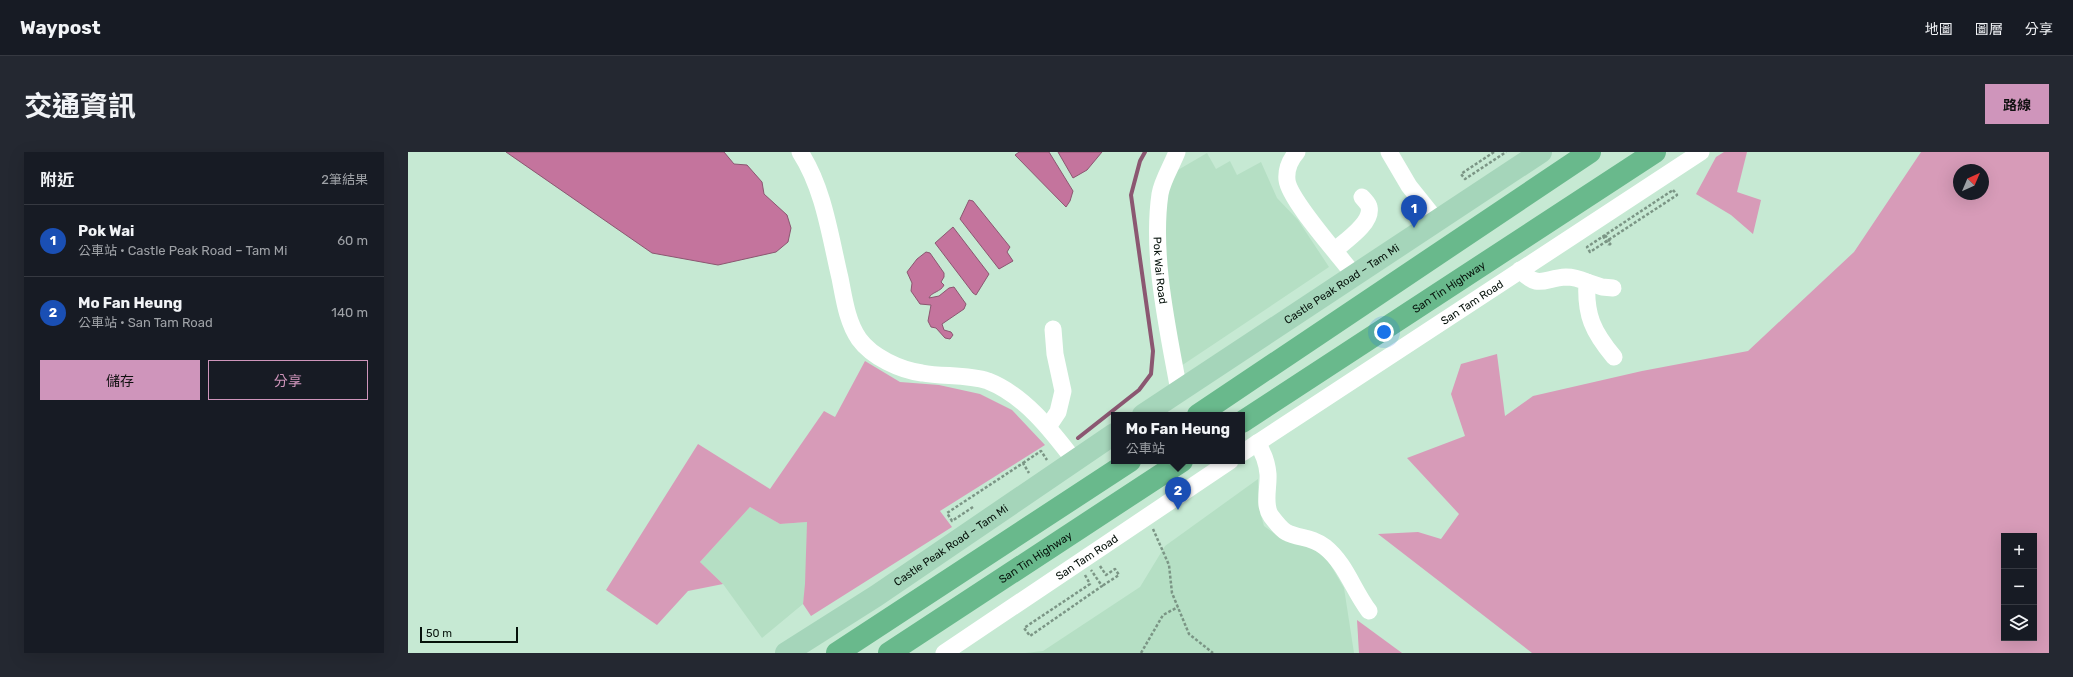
<!DOCTYPE html>
<html lang="zh-TW">
<head>
<meta charset="utf-8">
<style>
	:root { --surface:#171b24; --page:#242831; --text:#f1f3f6; --muted:#9ea1a6; --line:#363941; --accent:#cf95bb }
	body { margin:0; font-family:Rubik,"Noto Sans TC",sans-serif; background:var(--page); color:var(--text) }
	.controls { position:absolute; right:12px; bottom:12px; display:grid; overflow:hidden; border-radius:0px; box-shadow:0 4px 16px #0002 }
	.controls button { width:36px; height:36px; display:grid; place-items:center; padding:0; border:0; border-bottom:1px solid var(--line); background:var(--surface); color:var(--text); font:20px sans-serif }
	.compass { position:absolute; left:1545px; top:12px; width:36px; height:36px; border-radius:50%; background:var(--surface); box-shadow:0 4px 16px #0002; rotate:44deg }
	.scale { position:absolute; left:12px; bottom:10px; width:98px; box-sizing:border-box; padding-left:4px; border:2px solid #06120b; border-top:0; font-size:11px; line-height:14px; white-space:nowrap; color:#06120b; -webkit-text-stroke:3px #c6e9d3; paint-order:stroke }
	.you { position:absolute; left:976px; top:180px; width:14px; height:14px; margin:-10px; border:3px solid #fff; border-radius:50%; background:#1a73e8; box-shadow:0 0 0 6px #1a73e833 }
	.badge { display:grid; place-items:center; width:26px; height:26px; border-radius:50%; background:var(--accent); color:#fff; font-size:13px; font-weight:700 }
	.pin { position:absolute; translate:-50% -33px; filter:drop-shadow(0 1px 2px #0008) }
	.pin::after { content:''; position:absolute; top:21px; width:14px; height:12px; background:inherit; clip-path:polygon(0 0,100% 0,50% 100%) }
	.popup { position:absolute; left:703px; top:260px; width:134px; height:52px; box-sizing:border-box; display:grid; place-content:center; border-radius:0px; background:var(--surface); filter:drop-shadow(0 1px 3px #0005); font-size:13px; white-space:nowrap; color:var(--muted) }
	.popup b { font-size:15px; color:var(--text) }
	.popup::after { content:''; position:absolute; left:50%; top:100%; margin-left:-8px; border:8px solid transparent; border-top-color:var(--surface) }
	.list { margin:0; padding:0; list-style:none }
	h2 { display:flex; justify-content:space-between; align-items:center; height:52px; margin:0; padding:0 16px; font-size:17px }
	h2 small { font-size:13px; font-weight:400; color:var(--muted) }
	.list li { display:grid; grid-template-columns:26px 1fr auto; gap:12px; align-items:center; box-sizing:border-box; height:72px; padding:0 16px; border-top:1px solid var(--line) }
	.list b { display:block; font-size:15px; white-space:nowrap }
	.list p { margin:0; font-size:13px; white-space:nowrap; color:var(--muted) }
	.list em { font-size:13px; font-style:normal; color:var(--muted) }
	.actions { display:flex; gap:8px; padding:12px 16px }
	.actions a { flex:1; padding:9px 0; border:1px solid var(--accent); border-radius:0px; text-align:center; font-size:14px; color:var(--accent) }
	.actions .main { background:var(--accent); color:#111 }
	.icon { flex:none; width:22px; height:22px; fill:none; stroke:currentColor; stroke-width:2; stroke-linecap:round; stroke-linejoin:round }
	.map { position:relative; flex:none; width:1641px; height:501px; overflow:hidden; border-radius:0px }
	header { display:flex; align-items:center; gap:24px; box-sizing:border-box; height:56px; padding:0 20px; background:var(--surface); border-bottom:1px solid var(--line) }
	header strong { font-size:19px }
	nav { display:flex; gap:22px; margin-inline-start:auto; font-size:14px }
	.intro { display:flex; align-items:center; justify-content:space-between; box-sizing:border-box; height:96px; padding:0 24px }
	h1 { margin:0; font-size:28px }
	.button { padding:10px 18px; border-radius:0px; background:var(--accent); color:#111; font-size:14px; font-weight:700 }
	main { display:flex; gap:24px; padding:0 24px }
	aside { flex:1; background:var(--surface); border-radius:0px; box-shadow:0 4px 16px #0002 }
	.map>svg:first-child { display:block }
	.built { fill:#b5dfc4 }
	.green { fill:#d79bb8; fill-rule:evenodd }
	.water { fill:#c4749d; stroke:#8b5771 }
	.lines { fill:none; stroke-linecap:round; stroke-linejoin:round }
	.stream { stroke:#8b5771; stroke-width:4 }
	.path { stroke:#7b9585; stroke-width:2.5; stroke-dasharray:3 2; stroke-linecap:butt }
	.minor { stroke:#fff; stroke-width:17 }
	.major { stroke:#a5d5ba; stroke-width:22 }
	.highway { stroke:#69b98c; stroke-width:22 }
	.labels { text-anchor:middle; stroke-width:4; stroke-linejoin:round; paint-order:stroke }
	.street-label { font-size:11px; fill:#06120b; stroke:#c6e9d3 }
</style>
</head>
<body>
<header>
<strong>Waypost</strong>
<nav><a>地圖</a><a>圖層</a><a>分享</a></nav>
</header>
<div class="intro"><h1>交通資訊</h1><a class="button">路線</a></div>
<main>
<aside>
<h2>附近<small>2筆結果</small></h2>
<ul class="list">
<li><span class="badge" style="background:#1a4fb4">1</span><div><b>Pok Wai</b><p>公車站 · Castle Peak Road – Tam Mi</p></div><em>60 m</em></li>
<li><span class="badge" style="background:#1a4fb4">2</span><div><b>Mo Fan Heung</b><p>公車站 · San Tam Road</p></div><em>140 m</em></li>
</ul>
<div class="actions"><a class="main">儲存</a><a>分享</a></div>
</aside>
<div class="map">
<svg width="1641" height="501" viewBox="0 0 1641 501">
	<rect width="100%" height="100%" fill="#c6e9d3"/>
	<g class="built">
		<path d="M799 1 808 17 822 9 829 23 853 10 869 46 890 68 921 115 773 214 752 83 763 22Z"/>
		<path d="M850 327V353L856 374 870 384 898 392 919 407 936 436 946 501H617L635 499 732 435 757 394Z"/>
		<path d="M342 355 372 372 399 370 398 432 395 452 354 486 315 432 292 410Z"/>
	</g>
	<g class="green">
		<path d="M1316 0H1339L1329 40 1353 48 1345 82 1323 63 1288 42 1308 5Z"/>
		<path d="M1513 0H1641V501H1124L970 382 1010 380 1033 387 1051 362 999 306 1057 284 1043 242 1053 212 1089 202 1097 264 1125 244 1234 219 1340 199 1446 100ZM1551 18H1575V42H1551ZM1596 384H1626V486H1596Z"/>
		<path d="M457 209 492 230 531 233 572 242 604 258 637 293 532 359 544 375 403 464 395 452 397 432 399 370 372 372 342 355 292 410 315 432 280 439 249 473 198 438 290 292 362 337 416 259 427 265Z"/>
		<path d="M949 468 994 501H951Z"/>
	</g>
	<g class="water">
		<path d="M98 0H316L326 12 339 13 354 30 356 42 379 63 383 76 380 90 368 100 310 113 244 101Z"/>
		<path d="M611 0H641L665 39 662 49 658 55 607 3Z"/>
		<path d="M650 0H694L679 18 665 26Z"/>
		<path d="M561 48 565 49 602 95 599 100 605 109 591 117 552 67Z"/>
		<path d="M545 75 581 122 568 143 565 141 527 91Z"/>
		<path d="M518 100 522 101 536 121V125L533 130 536 133C533 140 523 140 521 146L531 144 541 136 546 135 558 152 556 157 534 172 536 178 543 180 545 183 542 187 537 186 528 176 523 175 520 169 523 153 512 152 503 139 504 131 499 120 509 107Z"/>
	</g>
	<g class="lines">
		<path class="stream" d="M670 286 731 238 743 222 745 199 723 43 732 9 737 0"/>
		<g class="path">
			<path d="M1086 0 1053 22 1057 27 1098 0"/>
			<path d="M1265 38 1269 43 1182 100 1179 95Z"/>
			<path d="M1197 83 1203 91 1201 93"/>
			<path d="M1195 84 1201 93"/>
			<path d="M615 311 633 299 639 308"/>
			<path d="M565 355 544 369 539 361 615 311 621 321"/>
			<path d="M745 377 761 413 764 441 781 482 805 501"/>
			<path d="M692 414 698 423 707 417 711 423 694 434"/>
			<path d="M677 423 682 432 616 476 622 484 694 434 683 418"/>
			<path d="M733 501 755 463 770 455"/>
		</g>
		<g class="minor">
			<path d="M392 0C416 37 422 84 432 126 436 146 439 170 451 187 464 205 492 218 514 221 535 225 559 222 580 229 616 243 643 278 666 308"/>
			<path id="s1" d="M769 0C764 13 754 29 752 42 743 104 760 178 771 239"/>
			<path d="M889 0C882 8 878 18 879 28 881 48 932 104 946 123"/>
			<path d="M981 0 1001 34 1029 69"/>
			<path d="M927 98C937 89 965 71 961 55 961 52 956 48 954 45"/>
			<path d="M1112 118C1131 138 1136 126 1158 125 1166 125 1172 127 1179 130 1177 163 1185 180 1206 205"/>
			<path d="M1179 130 1194 135 1205 136"/>
			<path d="M640 275 650 260 655 239 647 202 645 177"/>
			<path d="M849 291C855 300 859 311 860 322 861 335 855 353 863 364 866 368 873 377 878 380 891 387 903 384 917 395 938 412 945 438 961 459"/>
			<path id="s2" d="M834 301 1293 0"/>
			<path id="s3" d="M536 501 822 309"/>
		</g>
		<g class="major">
			<path id="s4" d="M735 263 1133 0"/>
			<path id="s5" d="M378 501 468 444 706 282"/>
		</g>
		<g class="highway">
			<path d="M790 263 1182 0"/>
			<path id="s6" d="M834 270 1247 0"/>
			<path d="M429 501 722 309"/>
			<path id="s7" d="M481 501 774 309"/>
		</g>
	</g>
	<g class="labels">
		<g class="street-label">
			<text dy="4" stroke="none"><textPath href="#s1" startOffset="122">Pok Wai Road</textPath></text>
			<text dy="4" stroke="none"><textPath href="#s4" startOffset="238">Castle Peak Road – Tam Mi</textPath></text>
			<text dy="4" stroke="none"><textPath href="#s6" startOffset="247">San Tin Highway</textPath></text>
			<text dy="4" stroke="none"><textPath href="#s2" startOffset="275">San Tam Road</textPath></text>
			<text dy="4" stroke="none"><textPath href="#s5" startOffset="197">Castle Peak Road – Tam Mi</textPath></text>
			<text dy="4" stroke="none"><textPath href="#s7" startOffset="175">San Tin Highway</textPath></text>
			<text dy="4" stroke="none"><textPath href="#s3" startOffset="172">San Tam Road</textPath></text>
		</g>
	</g>
</svg>
<div class="controls">
<button>+</button>
<button>−</button>
<button><svg class="icon" aria-label="layers" viewBox="0 0 24 24"><path d="M12 4l9 5-9 5-9-5zM3 14l9 5 9-5"/></svg></button>
</div>
<svg class="compass" viewBox="-18 -18 36 36"><path d="M0-13l5 13h-10z" fill="#e53935"/><path d="M0 13l5-13h-10z" fill="#9ea1a6"/></svg>
<div class="scale">50 m</div>
<div class="you"></div>
<div class="pin badge" style="left:1006px;top:76px;background:#1a4fb4">1</div>
<div class="pin badge" style="left:770px;top:358px;background:#1a4fb4">2</div>
<div class="popup"><b>Mo Fan Heung</b>公車站</div>
</div>
</main>
</body>
</html>
